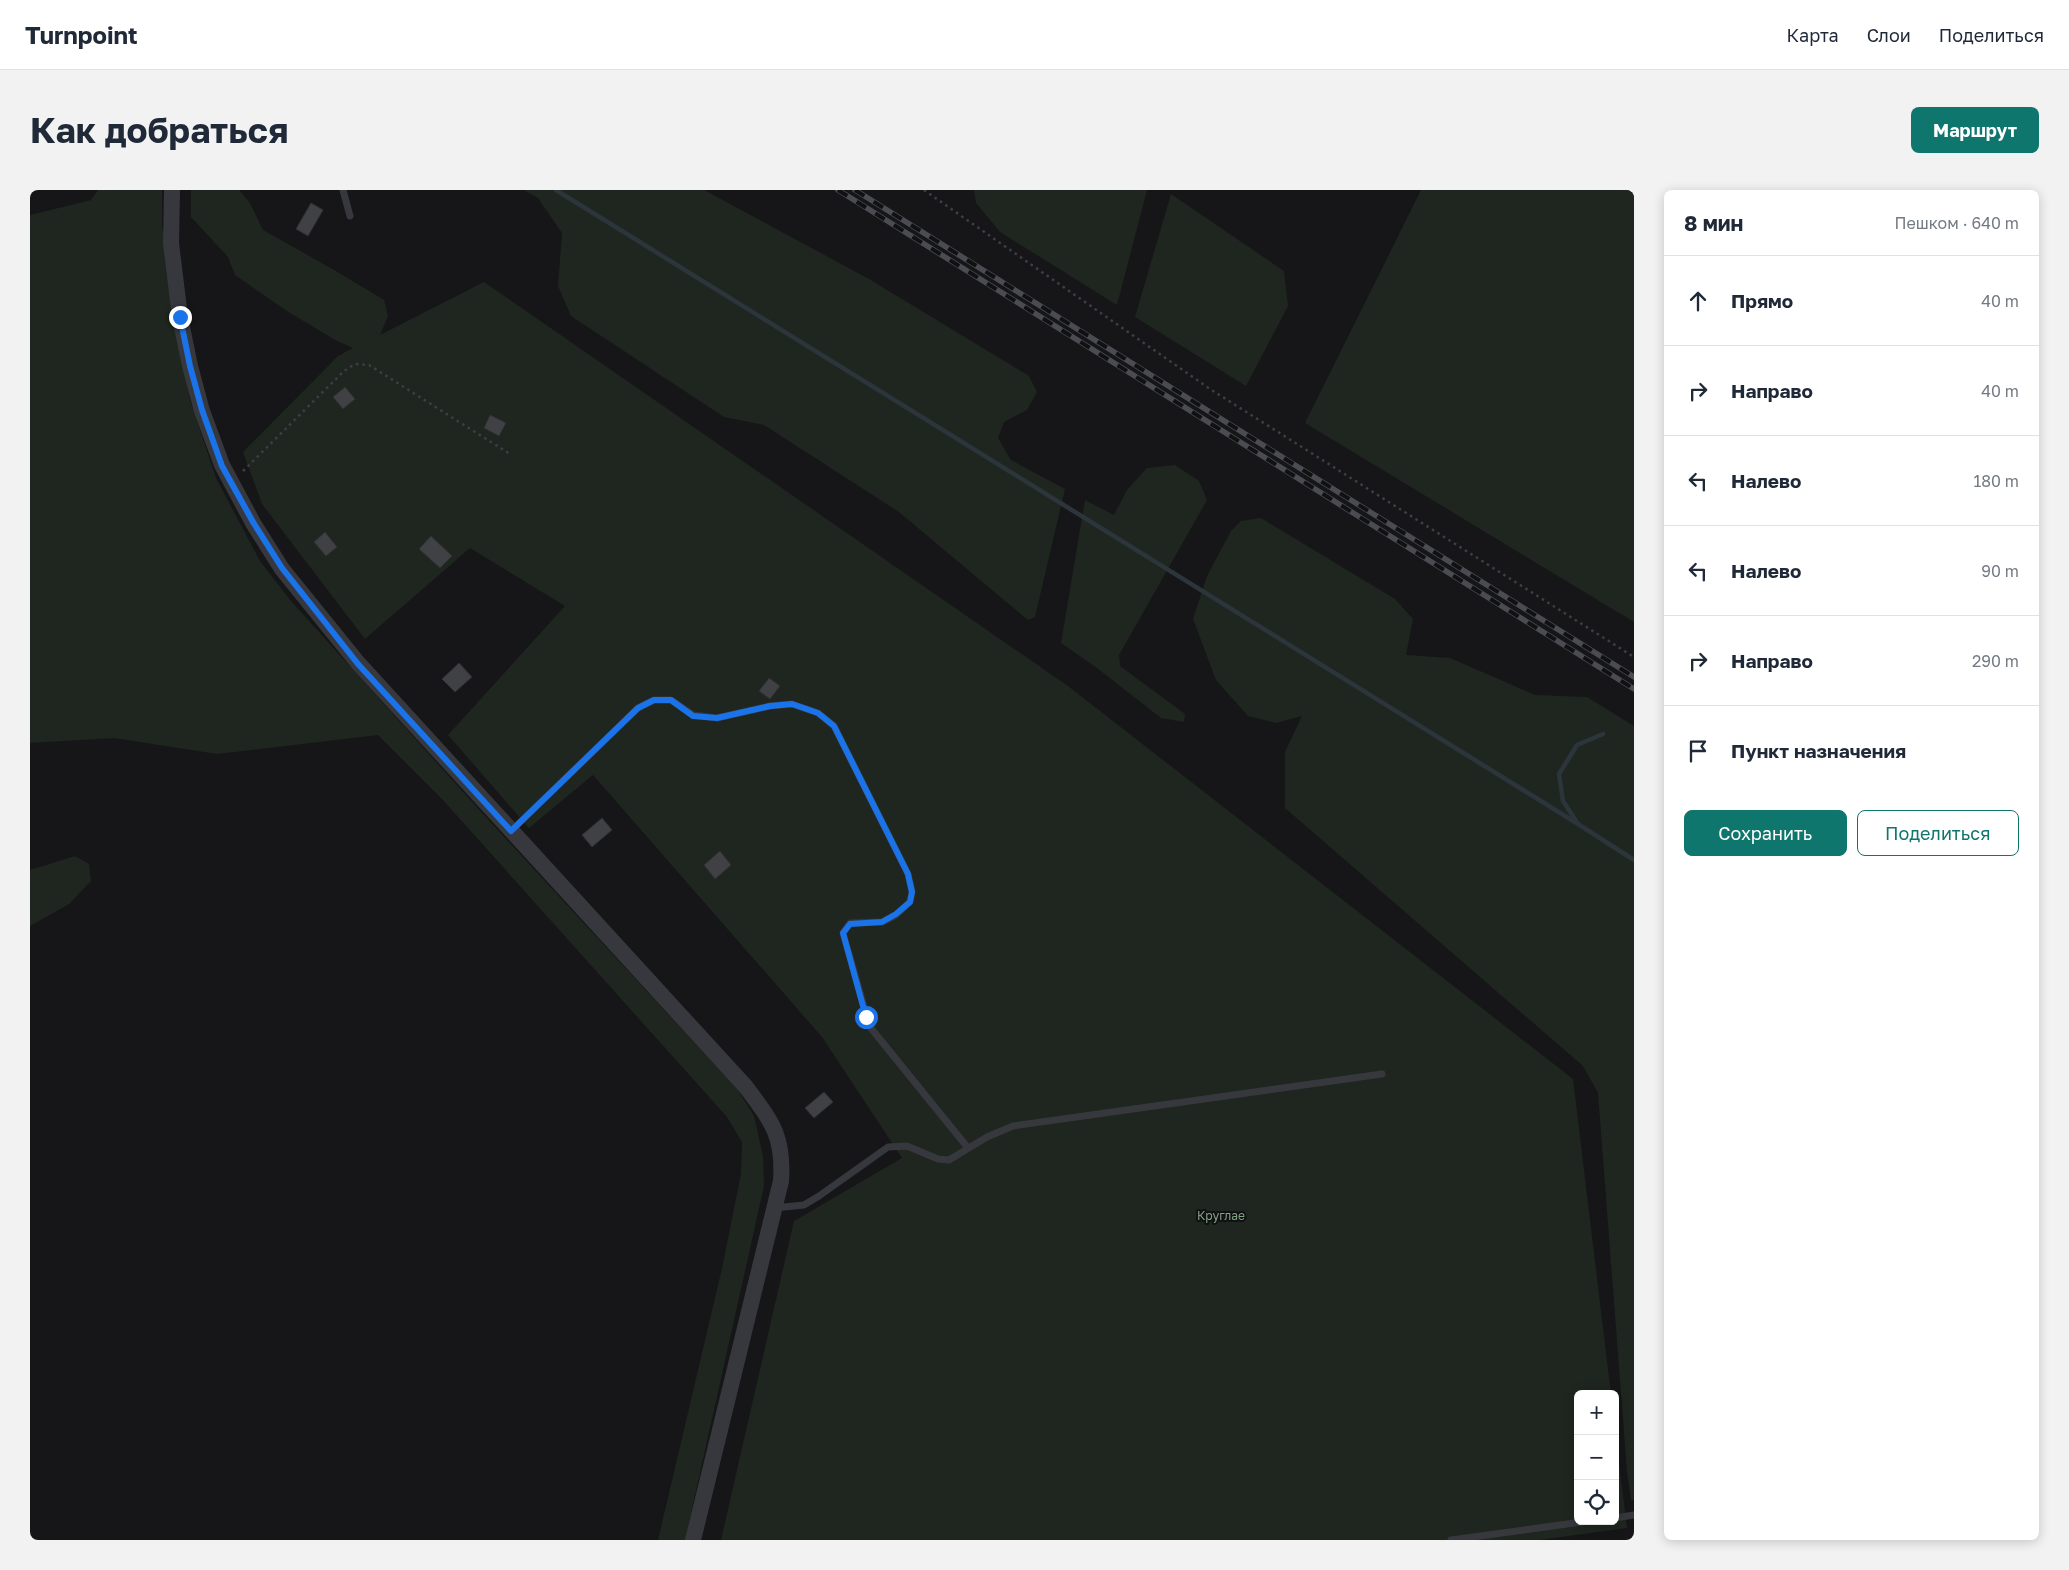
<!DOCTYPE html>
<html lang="ru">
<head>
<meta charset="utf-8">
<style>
	:root { --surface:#fff; --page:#f2f2f3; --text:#1f2937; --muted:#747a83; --line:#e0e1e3; --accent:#0f766e }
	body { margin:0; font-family:"Golos Text",sans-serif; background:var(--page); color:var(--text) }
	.controls { position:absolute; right:15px; bottom:15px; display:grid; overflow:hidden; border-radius:8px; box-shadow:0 2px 12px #0003 }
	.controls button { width:45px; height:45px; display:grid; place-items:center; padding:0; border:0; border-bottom:1px solid var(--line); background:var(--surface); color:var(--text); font:25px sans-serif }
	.stop { position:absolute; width:15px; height:15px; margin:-11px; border:4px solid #1a73e8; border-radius:50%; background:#fff }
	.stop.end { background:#1a73e8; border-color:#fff; box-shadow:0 1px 5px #0008 }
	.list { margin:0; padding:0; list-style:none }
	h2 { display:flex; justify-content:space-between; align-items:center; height:65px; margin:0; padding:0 20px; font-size:21px }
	h2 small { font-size:16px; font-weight:400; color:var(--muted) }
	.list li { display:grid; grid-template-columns:32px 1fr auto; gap:15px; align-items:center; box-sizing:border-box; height:90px; padding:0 20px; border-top:1px solid var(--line) }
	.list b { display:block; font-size:19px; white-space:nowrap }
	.list em { font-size:16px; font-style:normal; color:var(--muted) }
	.actions { display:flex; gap:10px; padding:15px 20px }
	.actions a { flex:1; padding:11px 0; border:1px solid var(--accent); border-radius:8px; text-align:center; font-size:18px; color:var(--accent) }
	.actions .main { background:var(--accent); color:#fff }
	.icon { flex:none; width:28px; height:28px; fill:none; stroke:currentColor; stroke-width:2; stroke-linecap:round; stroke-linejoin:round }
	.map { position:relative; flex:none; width:1604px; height:1350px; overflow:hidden; border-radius:8px }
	header { display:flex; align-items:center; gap:30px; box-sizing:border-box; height:70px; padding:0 25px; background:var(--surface); border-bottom:1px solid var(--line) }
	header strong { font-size:24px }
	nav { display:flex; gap:28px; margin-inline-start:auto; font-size:18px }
	.intro { display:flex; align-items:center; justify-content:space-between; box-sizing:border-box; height:120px; padding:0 30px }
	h1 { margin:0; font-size:35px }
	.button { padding:12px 22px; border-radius:8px; background:var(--accent); color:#fff; font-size:18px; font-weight:700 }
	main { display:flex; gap:30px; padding:0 30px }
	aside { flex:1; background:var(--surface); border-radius:8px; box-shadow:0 2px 12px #0003 }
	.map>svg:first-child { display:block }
	.green { fill:#1e261f }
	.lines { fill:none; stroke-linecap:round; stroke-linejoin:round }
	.stream { stroke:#2c353c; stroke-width:4.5 }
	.building { fill:#404145; stroke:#303034 }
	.path { stroke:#3d3f44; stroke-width:2.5; stroke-dasharray:2.5 4; stroke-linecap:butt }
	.service { stroke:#37383d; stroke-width:7 }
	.tertiary { stroke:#37383d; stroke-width:16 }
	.rail-casing { stroke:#4a4c52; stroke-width:5.5 }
	.rail { stroke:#111113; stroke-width:4; stroke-dasharray:11; stroke-linecap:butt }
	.route { stroke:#1a73e8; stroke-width:6 }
	.labels { text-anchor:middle; stroke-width:4; stroke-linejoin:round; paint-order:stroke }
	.park-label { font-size:12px; fill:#7fa381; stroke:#111113 }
</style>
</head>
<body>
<header>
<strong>Turnpoint</strong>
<nav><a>Карта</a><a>Слои</a><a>Поделиться</a></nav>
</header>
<div class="intro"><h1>Как добраться</h1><a class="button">Маршрут</a></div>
<main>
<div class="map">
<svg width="1604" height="1350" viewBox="0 0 1604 1350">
	<rect width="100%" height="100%" fill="#161618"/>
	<g class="green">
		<path d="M68 0H132V35L139 96 160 210 186 288 230 371 261 411 453 624 708 900 724 926 733 966 734 996 655 1350H628L693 1074 711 984 712 952 697 927 412 609 348 545 187 564 84 548 0 553V25L61 10Z"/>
		<path d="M161 0H209L220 13 233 40 306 81 354 110 358 126 350 145 454 92 1038 496 1543 889 1581 1204H1548V1331H1585V1240L1597 1338 1509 1350H691L764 1031 872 968 792 847 563 585 499 638 418 545 535 416 440 358 335 449 232 314 213 262 308 166 323 158 305 150 257 121 205 85 198 67 161 27Z"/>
		<path d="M494 0H674L839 89 999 186 1007 202 997 220 974 232 968 248 981 270 1035 299 1005 427 998 430 869 322 734 235 694 227 541 126 528 96 532 43 508 8Z"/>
		<path d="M944 0H1117L1087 115 970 42 946 13Z"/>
		<path d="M1391 0H1604V432L1275 233Z"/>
		<path d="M1141 4 1254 81 1258 116 1216 196 1105 127Z"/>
		<path d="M1145 275 1169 291 1177 310 1089 465 1090 476 1155 524 1154 532 1131 528 1067 478 1031 453 1055 310 1084 325 1097 300 1117 278Z"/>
		<path d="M1231 328 1365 409 1383 429 1376 465 1420 468 1505 505 1557 507 1604 536V1310H1601L1597 1282 1568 903 1553 876 1255 618V562L1272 526 1246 533 1218 526 1186 490 1163 429 1177 386 1201 341 1211 331Z"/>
		<path d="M45 666 59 674 61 691 39 714 0 736V680Z"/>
	</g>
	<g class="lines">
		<g class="stream">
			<path d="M526 0 1548 634"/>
			<path d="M1573 544 1547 555 1529 584 1533 611 1548 634 1604 670"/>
		</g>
	</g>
	<g class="building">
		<path d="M281 13 293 20 278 46 266 39Z"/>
		<path d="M315 197 325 209 313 219 303 207Z"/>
		<path d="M460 225 476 233 469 246 454 238Z"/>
		<path d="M295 342 307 357 296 366 284 352Z"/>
		<path d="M401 346 422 366 410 378 389 359Z"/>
		<path d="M429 473 442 487 425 502 412 489Z"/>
		<path d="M739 488 750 496 740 509 729 501Z"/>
		<path d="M572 628 582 640 562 657 552 645Z"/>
		<path d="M690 661 701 675 685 689 674 675Z"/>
		<path d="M794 902 803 912 784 928 775 918Z"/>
	</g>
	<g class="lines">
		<g class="path">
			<path d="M894 0 1180 199 1604 467"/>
			<path d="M213 281 314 181 325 174 339 175 480 264"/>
		</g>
		<g class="service">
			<path d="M313 0 320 26"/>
			<path d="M481 641 608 518 624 510H641L663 525 687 528 740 516 762 514 788 523 804 536 878 684 882 702 880 712 866 725 852 732 820 733 813 743 837 827 840 837 938 958"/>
			<path d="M744 1018 774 1015 789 1006 858 957 877 956 908 969 919 970 957 947 983 936 1352 884"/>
			<path d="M1585 1328 1604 1325"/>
			<path d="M1421 1350 1559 1331"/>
		</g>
		<path class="tertiary" d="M142 0 141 53 150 127 160 176 172 221 192 275 223 333 252 379 328 473 716 897C742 932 754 946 751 991L663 1350"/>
		<g class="rail-casing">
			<g id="rail">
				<path d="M808 0 1604 499"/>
				<path d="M825 0 1604 487"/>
			</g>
		</g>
		<use href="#rail" class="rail"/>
	</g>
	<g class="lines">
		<path class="route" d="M150 127 160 176 172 220 192 276 223 332 252 378 328 474 481 641 608 518 624 510H641L663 526 687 528 740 516 762 514 788 523 804 536 878 684 882 702 880 712 866 724 852 732 820 734 813 743 836 827"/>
	</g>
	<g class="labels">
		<g class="park-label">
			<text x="1191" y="1030">Круглае</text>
		</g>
	</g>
</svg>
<div class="controls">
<button>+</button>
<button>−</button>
<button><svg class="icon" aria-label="locate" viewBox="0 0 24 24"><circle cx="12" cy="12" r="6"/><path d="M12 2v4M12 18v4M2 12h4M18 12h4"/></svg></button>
</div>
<div class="stop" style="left:836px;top:827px"></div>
<div class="stop end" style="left:150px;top:127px"></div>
</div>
<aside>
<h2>8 мин<small>Пешком · 640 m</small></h2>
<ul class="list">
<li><svg class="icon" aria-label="ahead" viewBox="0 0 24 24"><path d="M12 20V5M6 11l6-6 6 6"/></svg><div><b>Прямо</b></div><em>40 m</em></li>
<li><svg class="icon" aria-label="right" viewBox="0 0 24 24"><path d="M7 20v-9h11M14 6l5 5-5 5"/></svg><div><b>Направо</b></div><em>40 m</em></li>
<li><svg class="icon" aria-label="left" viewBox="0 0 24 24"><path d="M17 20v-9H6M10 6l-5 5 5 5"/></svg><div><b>Налево</b></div><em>180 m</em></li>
<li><svg class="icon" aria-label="left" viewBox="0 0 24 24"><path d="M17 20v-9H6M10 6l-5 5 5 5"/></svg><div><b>Налево</b></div><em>90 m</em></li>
<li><svg class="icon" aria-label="right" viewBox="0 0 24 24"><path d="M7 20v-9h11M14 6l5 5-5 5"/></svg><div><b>Направо</b></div><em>290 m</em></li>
<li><svg class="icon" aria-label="arrive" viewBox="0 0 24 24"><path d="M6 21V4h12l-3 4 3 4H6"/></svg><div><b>Пункт назначения</b></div></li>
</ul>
<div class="actions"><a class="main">Сохранить</a><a>Поделиться</a></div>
</aside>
</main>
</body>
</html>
